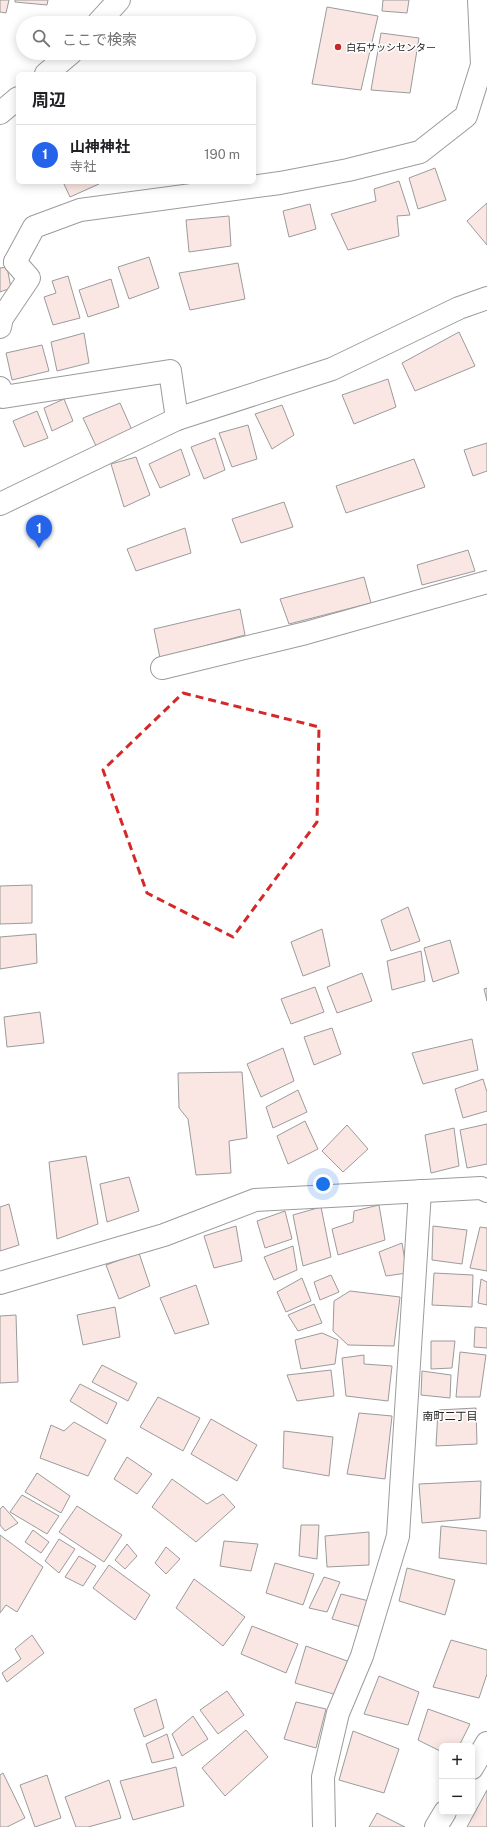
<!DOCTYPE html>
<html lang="ja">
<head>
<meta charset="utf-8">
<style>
	:root { --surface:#fff; --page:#f2f2f2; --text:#202124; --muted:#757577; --line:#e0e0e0; --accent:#2563eb }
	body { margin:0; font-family:"Public Sans","Noto Sans JP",sans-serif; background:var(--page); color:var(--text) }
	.controls { position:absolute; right:12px; bottom:12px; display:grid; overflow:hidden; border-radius:6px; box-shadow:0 2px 10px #0003 }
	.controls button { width:36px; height:36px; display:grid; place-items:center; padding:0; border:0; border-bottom:1px solid var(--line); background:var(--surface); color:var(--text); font:20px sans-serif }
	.you { position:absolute; left:323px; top:1184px; width:14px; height:14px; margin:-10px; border:3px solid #fff; border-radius:50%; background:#1a73e8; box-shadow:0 0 0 6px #1a73e833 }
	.badge { display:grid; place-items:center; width:26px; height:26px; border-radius:50%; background:var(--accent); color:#fff; font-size:13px; font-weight:700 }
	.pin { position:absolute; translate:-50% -33px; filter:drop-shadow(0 1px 2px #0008) }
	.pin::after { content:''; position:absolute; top:21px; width:14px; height:12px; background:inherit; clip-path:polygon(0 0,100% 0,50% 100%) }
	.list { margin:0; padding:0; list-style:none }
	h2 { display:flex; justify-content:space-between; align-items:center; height:52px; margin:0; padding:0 16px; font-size:17px }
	h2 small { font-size:13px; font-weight:400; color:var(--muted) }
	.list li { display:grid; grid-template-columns:26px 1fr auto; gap:12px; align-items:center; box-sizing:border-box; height:60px; padding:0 16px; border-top:1px solid var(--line) }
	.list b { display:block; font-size:15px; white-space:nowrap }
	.list p { margin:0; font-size:13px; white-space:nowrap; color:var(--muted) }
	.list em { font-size:13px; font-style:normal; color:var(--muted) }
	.icon { flex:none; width:22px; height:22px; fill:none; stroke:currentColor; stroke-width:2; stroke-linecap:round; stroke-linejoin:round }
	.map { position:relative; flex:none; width:487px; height:1827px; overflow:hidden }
	.search { position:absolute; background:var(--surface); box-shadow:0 2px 10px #0003; left:16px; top:16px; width:240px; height:44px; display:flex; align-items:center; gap:10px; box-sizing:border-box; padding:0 14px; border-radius:22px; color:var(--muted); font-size:15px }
	.panel { position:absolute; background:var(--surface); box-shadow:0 2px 10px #0003; left:16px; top:72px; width:240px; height:112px; border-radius:6px }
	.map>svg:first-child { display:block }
	.building { fill:#f3c9c0; stroke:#222 }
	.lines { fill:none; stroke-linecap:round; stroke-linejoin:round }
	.minor-casing { stroke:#222; stroke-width:24 }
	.minor { stroke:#fff; stroke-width:22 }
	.marked { fill:none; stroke:#d62828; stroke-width:3; stroke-dasharray:8 5; stroke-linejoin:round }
	.poi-dot { fill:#c62828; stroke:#fff; stroke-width:1.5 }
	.labels { text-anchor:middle; stroke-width:3; stroke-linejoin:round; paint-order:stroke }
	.poi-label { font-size:10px; fill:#222; stroke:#fff; text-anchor:start }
	.neighbourhood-label { font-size:11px; fill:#222; stroke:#fff }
</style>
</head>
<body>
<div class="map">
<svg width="487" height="1827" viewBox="0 0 487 1827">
	<rect width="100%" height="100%" fill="#fff"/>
	<g class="building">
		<path d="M0 0H9L6 13 0 12Z"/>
		<path d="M15 0H48L47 5 15 2Z"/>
		<path d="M383 0H409L407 13 382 11Z"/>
		<path d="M327 7 378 16 361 90 312 84Z"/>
		<path d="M381 33 419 38 410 93 371 90Z"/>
		<path d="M435 168 446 200 418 209 409 178Z"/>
		<path d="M399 181 410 215 397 216 399 236 348 250 331 214 376 201 374 189Z"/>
		<path d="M63 182H98L99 184 70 197Z"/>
		<path d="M487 203V245L467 221Z"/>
		<path d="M310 204 316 229 289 237 283 211Z"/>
		<path d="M229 216 231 246 189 252 186 220Z"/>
		<path d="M149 257 159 288 129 299 118 267Z"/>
		<path d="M238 263 245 299 190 310 179 273Z"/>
		<path d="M7 267 11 288 0 292V268Z"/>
		<path d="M68 276 80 318 53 325 44 297 56 293 52 281Z"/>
		<path d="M111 279 119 307 88 317 79 290Z"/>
		<path d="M459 332 475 366 415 391 402 363Z"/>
		<path d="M84 333 89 363 57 371 51 342Z"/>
		<path d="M42 345 49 371 12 380 6 353Z"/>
		<path d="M388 379 396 407 354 424 342 395Z"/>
		<path d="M64 399 73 421 52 431 44 408Z"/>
		<path d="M120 403 132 430 96 446 83 418Z"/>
		<path d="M282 405 294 435 272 449 255 414Z"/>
		<path d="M37 411 48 438 24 447 13 421Z"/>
		<path d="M248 425 257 459 232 467 219 433Z"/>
		<path d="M215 438 225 470 204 479 191 447Z"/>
		<path d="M487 443V471L473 476 464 450Z"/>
		<path d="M181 449 190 475 160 488 149 464Z"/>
		<path d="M136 457 150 495 124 507 111 464Z"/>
		<path d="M414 459 425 487 346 513 336 486Z"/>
		<path d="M284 502 293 527 241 543 232 519Z"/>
		<path d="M185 528 191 553 136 571 127 549Z"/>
		<path d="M468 550 475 571 422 585 417 565Z"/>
		<path d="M364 577 371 603 289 624 280 599Z"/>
		<path d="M240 609 245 635 160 658 154 629Z"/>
		<path d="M32 885V923L0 924V886Z"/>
		<path d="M408 907 420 941 391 951 381 920Z"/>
		<path d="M322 929 330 966 303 976 291 942Z"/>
		<path d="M36 934 37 963 0 969V937Z"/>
		<path d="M450 940 459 973 433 982 424 948Z"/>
		<path d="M421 951 425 981 392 990 387 961Z"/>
		<path d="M362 973 372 1001 337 1013 327 987Z"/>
		<path d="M315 987 324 1012 291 1024 281 999Z"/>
		<path d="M487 988V1001L484 989Z"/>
		<path d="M40 1012 44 1043 7 1047 4 1017Z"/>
		<path d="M332 1028 341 1054 314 1065 304 1037Z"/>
		<path d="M472 1039 478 1070 423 1084 412 1053Z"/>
		<path d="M283 1048 294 1081 261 1097 247 1064Z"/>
		<path d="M242 1072 247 1138 229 1141 231 1173 196 1175 188 1119 179 1108 178 1073Z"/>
		<path d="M483 1079 487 1092V1111L463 1118 455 1089Z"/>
		<path d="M298 1090 307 1112 273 1128 266 1107Z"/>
		<path d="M305 1121 318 1149 288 1164 277 1136Z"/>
		<path d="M487 1124V1164L467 1168 460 1130Z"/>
		<path d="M347 1125 368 1149 343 1172 322 1151Z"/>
		<path d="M454 1128 459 1166 431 1173 425 1135Z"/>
		<path d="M86 1156 98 1224 57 1239 49 1162Z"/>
		<path d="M129 1177 139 1211 107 1222 100 1184Z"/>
		<path d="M9 1204 19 1245 0 1251V1207Z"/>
		<path d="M379 1205 385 1240 338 1255 332 1229 353 1222 354 1211Z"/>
		<path d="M321 1207 331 1257 303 1266 293 1215Z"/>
		<path d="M285 1211 292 1239 265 1248 257 1221Z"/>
		<path d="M236 1226 242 1261 214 1268 204 1236Z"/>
		<path d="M433 1226 467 1230 462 1264 432 1260Z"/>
		<path d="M480 1227 487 1228V1271L470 1268Z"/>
		<path d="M402 1243 407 1273 386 1276 379 1252Z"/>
		<path d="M293 1246 297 1270 274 1280 264 1257Z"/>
		<path d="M139 1253 150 1286 119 1299 106 1265Z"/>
		<path d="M434 1273 473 1275 472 1307 432 1305Z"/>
		<path d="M331 1275 339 1292 320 1300 314 1282Z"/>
		<path d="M302 1278 311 1301 286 1312 277 1292Z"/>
		<path d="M481 1279 487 1282V1305L478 1303Z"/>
		<path d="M196 1285 209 1324 175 1334 160 1298Z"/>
		<path d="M350 1291 400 1297 394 1346 348 1345 333 1331 334 1301Z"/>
		<path d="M314 1304 322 1323 298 1331 288 1315Z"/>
		<path d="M115 1307 120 1337 83 1345 77 1315Z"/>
		<path d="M16 1315 18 1382 0 1383V1316Z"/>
		<path d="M475 1327 487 1328V1348L474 1347Z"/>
		<path d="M322 1333 338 1340 335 1364 301 1369 295 1340Z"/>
		<path d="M431 1341H455L452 1368 431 1369Z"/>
		<path d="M460 1352 486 1355 480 1397H456Z"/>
		<path d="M364 1355V1364L392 1366 388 1401 346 1396 342 1358Z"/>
		<path d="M102 1365 137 1383 128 1401 92 1382Z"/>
		<path d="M331 1370 334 1396 297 1401 287 1375Z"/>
		<path d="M422 1371 451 1375 450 1398 421 1395Z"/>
		<path d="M80 1384 117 1403 107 1424 70 1401Z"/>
		<path d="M158 1397 200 1418 183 1451 140 1427Z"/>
		<path d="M476 1408 477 1444 436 1446 438 1410Z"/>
		<path d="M359 1413 392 1416 385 1479 347 1474Z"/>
		<path d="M211 1419 257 1445 237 1481 191 1454Z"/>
		<path d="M74 1422 106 1440 88 1476 40 1458 51 1425 64 1431Z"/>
		<path d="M284 1431 333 1437 329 1476 283 1468Z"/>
		<path d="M127 1457 152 1474 137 1494 114 1479Z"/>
		<path d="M37 1473 70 1496 61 1513 25 1492Z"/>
		<path d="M172 1479 207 1504 223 1494 235 1507 196 1542 152 1507Z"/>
		<path d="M481 1481 480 1518 422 1523 419 1484Z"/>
		<path d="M22 1495 59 1516 47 1534 10 1512Z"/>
		<path d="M3 1506 18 1523 5 1531 0 1525V1509Z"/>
		<path d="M77 1506 122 1535 104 1562 59 1532Z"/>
		<path d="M301 1525H319L317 1559 299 1556Z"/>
		<path d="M441 1526 487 1531V1564L439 1558Z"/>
		<path d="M33 1530 49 1542 41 1553 25 1542Z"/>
		<path d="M369 1532V1565L327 1567 325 1536Z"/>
		<path d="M0 1535 43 1567 17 1612 6 1605 0 1613Z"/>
		<path d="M59 1539 75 1549 59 1573 45 1561Z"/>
		<path d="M224 1541 258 1544 251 1571 220 1566Z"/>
		<path d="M127 1544 137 1556 125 1569 115 1560Z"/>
		<path d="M166 1547 180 1559 166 1574 155 1563Z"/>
		<path d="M79 1556 96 1566 83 1586 65 1577Z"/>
		<path d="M275 1563 314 1574 303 1605 266 1593Z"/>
		<path d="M109 1565 150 1595 135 1620 93 1588Z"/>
		<path d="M407 1568 455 1580 445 1615 399 1601Z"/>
		<path d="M324 1577 340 1582 327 1612 309 1608Z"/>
		<path d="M194 1579 245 1617 223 1646 176 1608Z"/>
		<path d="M341 1594 369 1601 361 1627 332 1619Z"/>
		<path d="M252 1626 298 1644 286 1673 241 1654Z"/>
		<path d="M32 1635 44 1653 7 1682 2 1673 21 1659 15 1649Z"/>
		<path d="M451 1640 487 1650V1674L479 1698 433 1687Z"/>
		<path d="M306 1646 350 1662 337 1695 295 1683Z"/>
		<path d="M379 1676 419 1692 408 1725 364 1714Z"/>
		<path d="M227 1691 244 1715 218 1734 200 1710Z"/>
		<path d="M156 1699 164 1728 144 1737 134 1709Z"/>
		<path d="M296 1702 326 1709 316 1748 284 1739Z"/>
		<path d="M428 1709 470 1724 459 1746H442V1752L418 1740Z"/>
		<path d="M193 1716 208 1739 182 1756 172 1734Z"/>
		<path d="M246 1730 268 1757 225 1796 202 1768Z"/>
		<path d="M353 1731 399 1749 384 1793 339 1780Z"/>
		<path d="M167 1734 174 1758 152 1763 146 1744Z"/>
		<path d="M176 1767 184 1806 133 1820 120 1781Z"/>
		<path d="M3 1773 25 1818 7 1827H0V1775Z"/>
		<path d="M47 1775 61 1818 35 1827 20 1785Z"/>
		<path d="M109 1780 121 1818 88 1827H76L65 1797Z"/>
		<path d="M487 1790V1827H467Z"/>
		<path d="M377 1813 405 1827H369Z"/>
	</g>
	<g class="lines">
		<g class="minor-casing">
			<g id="minor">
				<path d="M98 23 119 0"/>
				<path d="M46 74 71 53"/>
				<path d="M0 113 18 98"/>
				<path d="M15 262 34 227 80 210 280 183 348 170 420 152 466 116 482 65 479 0"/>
				<path d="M0 327 2 318 29 278 15 262"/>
				<path d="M0 388 3 397 170 371 177 419"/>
				<path d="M0 504 177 419 332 369 459 308 487 298"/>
				<path d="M162 668 306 633 487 582"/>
				<path d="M0 1283 164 1235 255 1200 481 1188 487 1191"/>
				<path d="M472 1768 487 1743"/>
				<path d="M324 1827 323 1777 338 1713 362 1656 398 1536 420 1191"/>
				<path d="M436 1827 445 1812"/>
			</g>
		</g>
		<use href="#minor" class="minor"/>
	</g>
	<path d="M0 0H487V1827H0ZM183 693 319 727 317 822 233 937 147 893 103 770Z" fill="#fff" fill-opacity=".55" fill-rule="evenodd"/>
	<path class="marked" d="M183 693 319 727 317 822 233 937 147 893 103 770Z"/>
	<circle class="poi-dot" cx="338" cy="47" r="4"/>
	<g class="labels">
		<g class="poi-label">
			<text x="346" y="51">白石サッシセンター</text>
		</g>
		<g class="neighbourhood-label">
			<text x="450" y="1420">南町二丁目</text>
		</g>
	</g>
</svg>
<div class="controls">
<button>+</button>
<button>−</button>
</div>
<div class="you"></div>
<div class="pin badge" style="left:39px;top:548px">1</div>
<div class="search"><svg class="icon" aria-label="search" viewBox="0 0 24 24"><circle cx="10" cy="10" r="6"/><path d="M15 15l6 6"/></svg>ここで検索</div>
<section class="panel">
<h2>周辺<small></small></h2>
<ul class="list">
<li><span class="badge">1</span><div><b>山神神社</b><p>寺社</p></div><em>190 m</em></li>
</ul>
</section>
</div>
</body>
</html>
